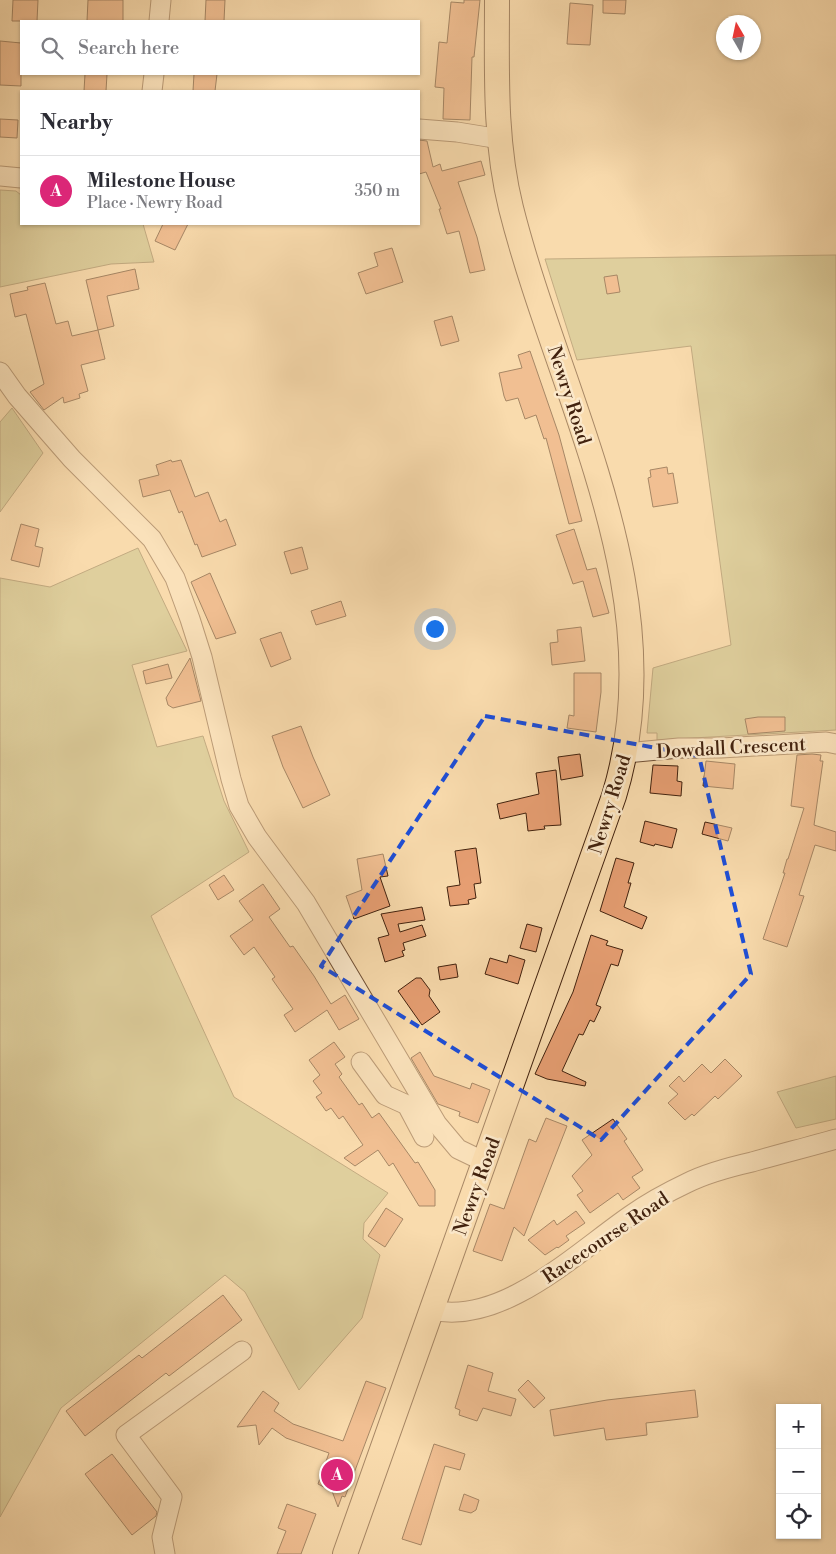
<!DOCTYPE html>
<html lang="en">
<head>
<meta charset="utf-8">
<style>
	:root { --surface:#fff; --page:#f2f2f3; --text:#2b2b33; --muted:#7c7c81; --line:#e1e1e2; --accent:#db2777 }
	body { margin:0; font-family:"Libre Bodoni",serif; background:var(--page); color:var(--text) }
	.controls { position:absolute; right:15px; bottom:15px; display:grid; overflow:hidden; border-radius:0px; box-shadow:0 1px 4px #0004 }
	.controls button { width:45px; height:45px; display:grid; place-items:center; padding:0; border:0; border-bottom:1px solid var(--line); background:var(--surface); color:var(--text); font:25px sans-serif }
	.compass { position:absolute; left:716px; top:15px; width:45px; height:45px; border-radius:50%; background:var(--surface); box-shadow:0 1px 4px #0004; rotate:351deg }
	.you { position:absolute; left:434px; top:628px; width:18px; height:18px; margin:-12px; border:4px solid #fff; border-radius:50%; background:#1a73e8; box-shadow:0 0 0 8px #1a73e833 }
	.badge { display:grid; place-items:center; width:32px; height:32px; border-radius:50%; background:var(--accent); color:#fff; font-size:16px; font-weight:700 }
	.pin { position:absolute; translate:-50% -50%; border:2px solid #fff; box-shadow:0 1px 5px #0006 }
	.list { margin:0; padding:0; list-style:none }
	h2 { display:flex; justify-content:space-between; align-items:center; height:65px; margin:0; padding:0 20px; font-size:21px }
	h2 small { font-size:16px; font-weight:400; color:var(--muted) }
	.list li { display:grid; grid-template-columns:32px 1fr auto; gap:15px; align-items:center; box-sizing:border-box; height:70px; padding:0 20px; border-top:1px solid var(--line) }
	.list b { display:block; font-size:19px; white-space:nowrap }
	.list p { margin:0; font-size:16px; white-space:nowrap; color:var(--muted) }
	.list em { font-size:16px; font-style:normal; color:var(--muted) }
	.icon { flex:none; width:28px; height:28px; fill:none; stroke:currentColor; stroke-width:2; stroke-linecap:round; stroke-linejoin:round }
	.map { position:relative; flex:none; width:836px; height:1554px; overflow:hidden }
	.search { position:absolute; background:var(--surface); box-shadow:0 1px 4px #0004; left:20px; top:20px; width:400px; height:55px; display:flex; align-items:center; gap:12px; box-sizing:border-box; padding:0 18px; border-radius:0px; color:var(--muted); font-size:19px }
	.panel { position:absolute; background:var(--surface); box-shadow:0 1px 4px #0004; left:20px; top:90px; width:400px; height:135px; border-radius:0px }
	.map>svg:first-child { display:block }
	.green { fill:#bec08a; stroke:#80714c }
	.building { fill:#e69e72; stroke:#42220e }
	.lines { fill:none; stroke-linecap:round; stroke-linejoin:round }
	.minor-casing { stroke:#705036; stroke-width:21 }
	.major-casing { stroke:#42220e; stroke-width:26 }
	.minor { stroke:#fbe8ca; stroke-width:19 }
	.major { stroke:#f9dbad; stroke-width:24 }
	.marked { fill:none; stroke:#1d4ed8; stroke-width:4; stroke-dasharray:10 6; stroke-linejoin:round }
	.labels { text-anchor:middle; stroke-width:5; stroke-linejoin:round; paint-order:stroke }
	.street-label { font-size:19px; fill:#42220e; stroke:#fbe8ca }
</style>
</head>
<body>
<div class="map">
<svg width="836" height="1554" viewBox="0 0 836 1554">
	<rect width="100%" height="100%" fill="#f9dbad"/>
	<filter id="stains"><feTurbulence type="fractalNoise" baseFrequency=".004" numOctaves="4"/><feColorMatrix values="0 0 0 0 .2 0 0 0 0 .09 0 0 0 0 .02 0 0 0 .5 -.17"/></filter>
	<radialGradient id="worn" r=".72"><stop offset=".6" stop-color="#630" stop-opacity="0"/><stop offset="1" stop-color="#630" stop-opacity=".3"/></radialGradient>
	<g class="green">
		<path d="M0 190 16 191 21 195V224H143L154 262 111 264 0 287Z"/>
		<path d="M836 255V730L657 740V733H647L653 668 731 645 691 346 577 360 545 259Z"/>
		<path d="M12 408 43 453 0 512V422Z"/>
		<path d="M138 548 187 651 132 665 157 747 203 736 224 801 249 852 151 916 234 1097 388 1193 364 1223 363 1239 380 1255 362 1318 299 1390 245 1292 225 1275 61 1408 0 1517V578L50 587Z"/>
		<path d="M836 1076V1119L796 1128 777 1092Z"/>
	</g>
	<g class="building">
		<path d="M13 0H38L37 21H12Z"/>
		<path d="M88 0H123V21H87Z"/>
		<path d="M206 0H225L224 21H205Z"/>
		<path d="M464 0H480L474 57H472L470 120 443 119 444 88 435 87 439 42 447 43 451 2 464 3Z"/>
		<path d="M603 0H626L625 14 603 13Z"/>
		<path d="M570 3 593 5 590 45 567 44Z"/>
		<path d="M0 41 21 43V86L0 85Z"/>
		<path d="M85 74H107L106 91H84Z"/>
		<path d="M194 74H217L215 91H193Z"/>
		<path d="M0 119 18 120 17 138 0 137Z"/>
		<path d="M419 140 427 141 433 167 440 164 442 171 481 161 485 175 458 182 477 237 485 270 470 273 459 231 447 234 439 209H441L426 172 419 174Z"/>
		<path d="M163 224H188L175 250 155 241Z"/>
		<path d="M392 248 403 282 366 294 358 273 378 266 374 253Z"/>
		<path d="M135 269 139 289 107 296 114 326 98 330 86 280Z"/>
		<path d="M617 275 620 292 607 294 604 277Z"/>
		<path d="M45 283 56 324 68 321 72 336 98 330 105 359 81 365 88 391 79 394 80 398 64 403 63 397 44 410 30 392 44 384 26 314 15 317 10 294 28 290 27 287Z"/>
		<path d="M452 316 459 341 441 346 434 321Z"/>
		<path d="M530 351 559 435 582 521 569 524 546 438 544 439 536 415 525 419 518 398 506 401 504 396 499 373 522 368 518 355Z"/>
		<path d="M171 460 172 462 181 460 195 497 208 492 220 522 226 519 236 545 202 557 197 544 195 545 182 511 179 513 170 490 143 497 139 480 159 475 156 465Z"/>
		<path d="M667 467 668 474 673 473 678 503 653 507 648 478 651 477 650 470Z"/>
		<path d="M21 524 39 529 35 546 43 548 39 567 11 560Z"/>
		<path d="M574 529 587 570 596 568 609 613 593 617 583 581 573 584 556 535Z"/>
		<path d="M302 547 308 569 291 574 284 552Z"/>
		<path d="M210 573 236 633 216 639 191 582Z"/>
		<path d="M341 601 346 616 316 625 311 611Z"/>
		<path d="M581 627 585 661 552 665 550 643 558 642 557 630Z"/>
		<path d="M281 632 291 659 271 667 260 639Z"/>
		<path d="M190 658 201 701 173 708 168 705 166 698Z"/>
		<path d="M168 664 172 678 146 684 143 671Z"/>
		<path d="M574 673H601V692L596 732 567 728 569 715 574 716Z"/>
		<path d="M758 717H785V731L748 734 745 719Z"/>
		<path d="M301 726 313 757 330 795 303 808 283 767 272 736Z"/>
		<path d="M580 754 583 776 561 780 558 757Z"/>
		<path d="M812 754 821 755 820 761H823L814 825 836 832V851L815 845 799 895 804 896 787 947 763 939 785 873H783L787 859H788L804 808 791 806 797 755Z"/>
		<path d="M706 761 735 764 733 789 703 786Z"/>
		<path d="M653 765 678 766 677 781 682 782 681 796 650 793Z"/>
		<path d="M556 770 561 825 544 826 545 829 528 831 526 813 500 819 497 804 539 794 536 773Z"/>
		<path d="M645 821 677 829 672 848 655 844 654 846 640 842Z"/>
		<path d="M705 822 732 828 728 841 702 834Z"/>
		<path d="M476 848 481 883 474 884 476 898 468 900 469 904 450 906 447 887 460 885 455 851Z"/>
		<path d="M383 854 388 876 380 877 390 906 354 919 346 896 362 890 357 859Z"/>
		<path d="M616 858 634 863 628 883H631L624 907 647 917 642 929 600 911Z"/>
		<path d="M224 875 234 890 218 900 209 885Z"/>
		<path d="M263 884 280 909 269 917 290 947 293 946 314 976 331 1004 345 995 359 1019 339 1030 327 1010 295 1032 284 1015 293 1009 272 979 275 977 254 947 244 955 230 936 253 920 239 901Z"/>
		<path d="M422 907 425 920 398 924 400 932 422 925 426 936 403 943 405 950 402 951 404 956 385 962 378 938 389 935 381 914Z"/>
		<path d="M527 924 542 928 536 952 520 948Z"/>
		<path d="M591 935 608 941 606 945 623 950 618 966 611 964 596 1005 601 1007 594 1022 590 1020 583 1035 579 1034 562 1071 586 1082 585 1086 547 1079 535 1074 573 992Z"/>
		<path d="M509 955 525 960 518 984 485 974 490 958 507 963Z"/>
		<path d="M456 964 458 977 440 980 438 967Z"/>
		<path d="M416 978H421L430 990 429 996 440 1012 422 1025 398 991Z"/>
		<path d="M334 1042 345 1057 335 1064 342 1074 339 1077 359 1105 362 1103 372 1118 379 1113 415 1163 418 1162 435 1190V1206H419L393 1163 389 1166 378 1150 355 1166 344 1158 363 1145 343 1116 339 1119 331 1108 326 1111 316 1097 322 1093 313 1081 320 1075 309 1060Z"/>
		<path d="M420 1052 434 1076 470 1089 472 1083 490 1090 478 1123 459 1116 460 1112 438 1104 411 1058Z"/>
		<path d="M725 1059 742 1076 718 1099 715 1096 694 1116 692 1114 685 1120 668 1103 678 1094 669 1086 679 1076 684 1082 702 1064 711 1073Z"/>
		<path d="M546 1118 567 1126 524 1236 514 1227 502 1261 473 1251 490 1204 504 1209 529 1139 536 1142Z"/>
		<path d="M613 1119 627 1139 624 1141 643 1170 632 1177 640 1188 623 1200 618 1193 590 1213 577 1195 583 1191 572 1176 592 1155 582 1140Z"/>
		<path d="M386 1208 403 1219 385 1247 368 1236Z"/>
		<path d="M576 1211 585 1223 566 1236 569 1240 558 1248 557 1247 545 1255 528 1240 554 1220 557 1225Z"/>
		<path d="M223 1295 242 1320 169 1376 166 1373 85 1436 66 1411 139 1355 142 1358Z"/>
		<path d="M468 1365 493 1373 488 1391 516 1399 511 1416 483 1408 477 1421 459 1415 460 1410 455 1408Z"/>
		<path d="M528 1380 545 1398 534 1408 518 1390Z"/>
		<path d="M366 1381 386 1388 345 1497 342 1496 338 1507 332 1491 318 1484 329 1453 286 1438 272 1428 259 1445 256 1425 237 1427 263 1391 279 1403 274 1411 293 1424 343 1441Z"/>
		<path d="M695 1390 698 1417 646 1423 647 1435 606 1440 604 1428 554 1436 550 1410 607 1400Z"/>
		<path d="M434 1444 465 1454 460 1470 445 1466 421 1545 402 1539Z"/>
		<path d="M112 1454 157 1512 156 1516 132 1535 85 1474Z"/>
		<path d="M464 1494 479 1500 476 1510 471 1513 459 1510Z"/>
		<path d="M287 1504 316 1514 301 1554H277L286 1531 278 1528Z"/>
	</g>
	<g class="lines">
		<g class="minor-casing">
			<g id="minor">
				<path d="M159 21 161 0"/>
				<path d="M152 91 154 74"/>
				<path d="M419 129 457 132 500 139"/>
				<path d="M0 176 21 178"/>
				<path d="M0 372 17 396 72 459 152 539 175 578 190 619 202 657 231 779 239 806 257 837 306 903 437 1124 458 1149 485 1162"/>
				<path d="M626 753 679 748H721L826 742 836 744"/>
				<path d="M361 1062 385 1095 407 1105 424 1137"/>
				<path d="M432 1310C502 1326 577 1252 631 1215 648 1203 668 1192 687 1183 707 1173 730 1167 752 1162 780 1154 808 1147 836 1139"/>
				<path d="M165 1554 162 1537 172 1497 126 1435 242 1351"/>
			</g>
		</g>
		<g class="major-casing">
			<path id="major" d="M345 1554 614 796C676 594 559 399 511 208 494 140 497 69 497 0"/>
		</g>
		<use href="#minor" class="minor"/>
		<use href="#major" class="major"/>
	</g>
	<path d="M0 0H836V1554H0ZM485 716 699 756 751 974 601 1140 321 966Z" fill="#f9dbad" fill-opacity=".55" fill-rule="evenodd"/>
	<path class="marked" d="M485 716 699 756 751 974 601 1140 321 966Z"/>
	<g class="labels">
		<g class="street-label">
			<text transform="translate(570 395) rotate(72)" y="7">Newry Road</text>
			<text transform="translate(731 747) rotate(-3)" y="7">Dowdall Crescent</text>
			<text transform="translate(609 804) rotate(-73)" y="7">Newry Road</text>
			<text transform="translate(476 1186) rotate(-70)" y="7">Newry Road</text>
			<text transform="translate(605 1237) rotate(-34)" y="7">Racecourse Road</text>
		</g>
	</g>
	<rect width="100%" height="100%" filter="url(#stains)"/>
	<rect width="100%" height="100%" fill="url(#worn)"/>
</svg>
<div class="controls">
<button>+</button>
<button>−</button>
<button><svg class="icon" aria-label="locate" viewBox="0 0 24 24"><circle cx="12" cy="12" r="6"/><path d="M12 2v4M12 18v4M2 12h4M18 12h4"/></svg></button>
</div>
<svg class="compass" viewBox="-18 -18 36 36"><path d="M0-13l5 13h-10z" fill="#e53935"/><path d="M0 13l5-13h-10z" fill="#7c7c81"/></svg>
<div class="you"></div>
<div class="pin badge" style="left:337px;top:1475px">A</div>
<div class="search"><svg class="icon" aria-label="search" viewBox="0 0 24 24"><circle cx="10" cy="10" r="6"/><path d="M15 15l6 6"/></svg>Search here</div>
<section class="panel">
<h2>Nearby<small></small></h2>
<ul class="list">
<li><span class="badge">A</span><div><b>Milestone House</b><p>Place · Newry Road</p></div><em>350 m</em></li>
</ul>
</section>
</div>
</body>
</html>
